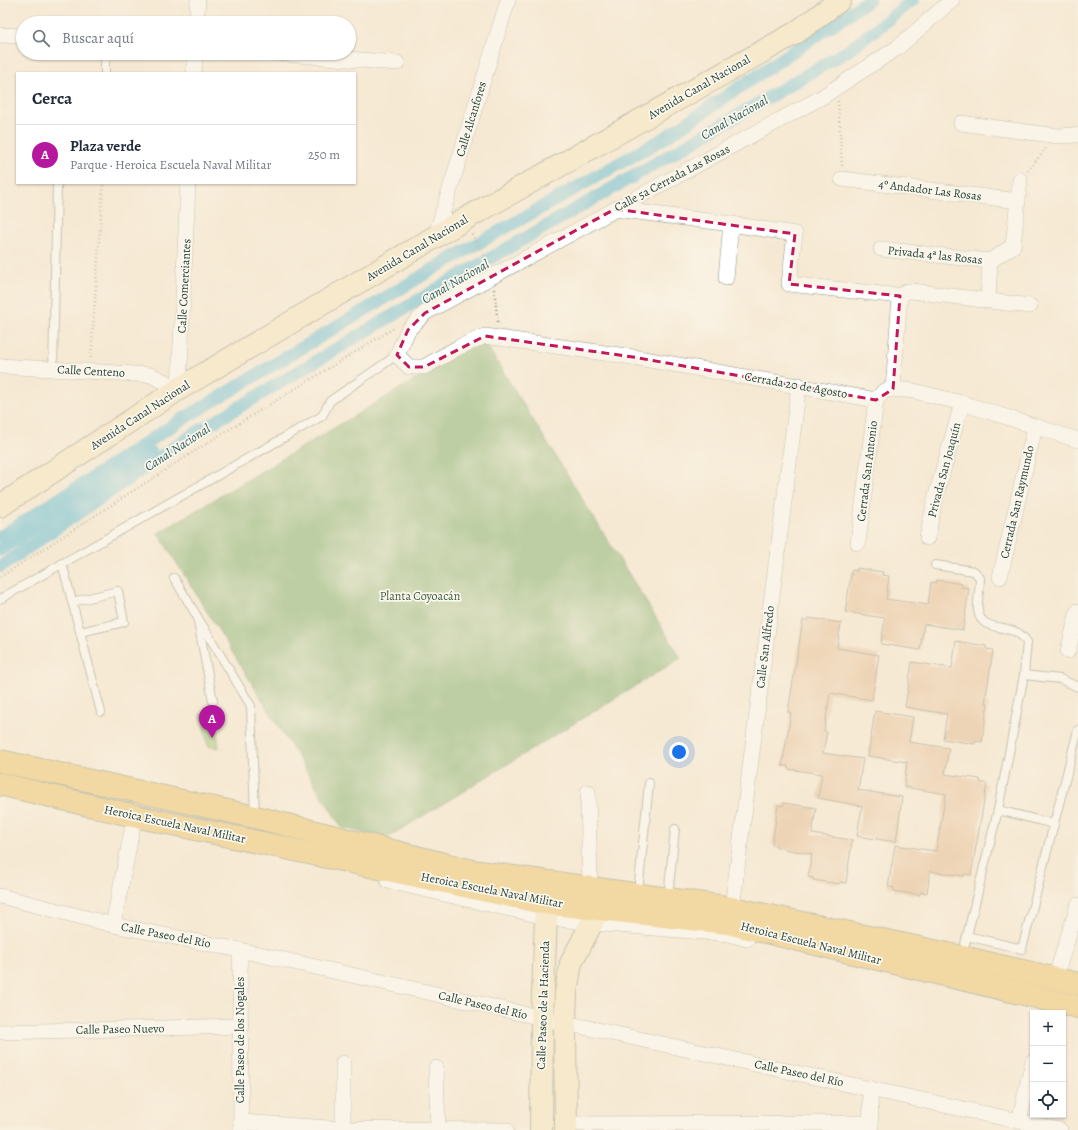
<!DOCTYPE html>
<html lang="es">
<head>
<meta charset="utf-8">
<style>
	:root { --surface:#fff; --page:#f2f2f3; --text:#1f2937; --muted:#747a83; --line:#e0e1e3; --accent:#b5179e }
	body { margin:0; font-family:Alegreya,serif; background:var(--page); color:var(--text) }
	.controls { position:absolute; right:12px; bottom:12px; display:grid; overflow:hidden; border-radius:0px; box-shadow:0 1px 3px #0004 }
	.controls button { width:36px; height:36px; display:grid; place-items:center; padding:0; border:0; border-bottom:1px solid var(--line); background:var(--surface); color:var(--text); font:20px sans-serif }
	.you { position:absolute; left:679px; top:752px; width:14px; height:14px; margin:-10px; border:3px solid #fff; border-radius:50%; background:#1a73e8; box-shadow:0 0 0 6px #1a73e833 }
	.badge { display:grid; place-items:center; width:26px; height:26px; border-radius:50%; background:var(--accent); color:#fff; font-size:13px; font-weight:700 }
	.pin { position:absolute; translate:-50% -33px; filter:drop-shadow(0 1px 2px #0008) }
	.pin::after { content:''; position:absolute; top:21px; width:14px; height:12px; background:inherit; clip-path:polygon(0 0,100% 0,50% 100%) }
	.list { margin:0; padding:0; list-style:none }
	h2 { display:flex; justify-content:space-between; align-items:center; height:52px; margin:0; padding:0 16px; font-size:17px }
	h2 small { font-size:13px; font-weight:400; color:var(--muted) }
	.list li { display:grid; grid-template-columns:26px 1fr auto; gap:12px; align-items:center; box-sizing:border-box; height:60px; padding:0 16px; border-top:1px solid var(--line) }
	.list b { display:block; font-size:15px; white-space:nowrap }
	.list p { margin:0; font-size:13px; white-space:nowrap; color:var(--muted) }
	.list em { font-size:13px; font-style:normal; color:var(--muted) }
	.icon { flex:none; width:22px; height:22px; fill:none; stroke:currentColor; stroke-width:2; stroke-linecap:round; stroke-linejoin:round }
	.map { position:relative; flex:none; width:1078px; height:1130px; overflow:hidden }
	.search { position:absolute; background:var(--surface); box-shadow:0 1px 3px #0004; left:16px; top:16px; width:340px; height:44px; display:flex; align-items:center; gap:10px; box-sizing:border-box; padding:0 14px; border-radius:22px; color:var(--muted); font-size:15px }
	.panel { position:absolute; background:var(--surface); box-shadow:0 1px 3px #0004; left:16px; top:72px; width:340px; height:112px; border-radius:0px }
	.map>svg:first-child { display:block }
	.green { fill:#99ca7a; stroke:#5c8457 }
	.forest { fill:#7aae6a; stroke:#4c764f }
	.lines { fill:none; stroke-linecap:round; stroke-linejoin:round }
	.canal { stroke:#5abbd8; stroke-width:13 }
	.building { fill:#e5bb93 }
	.lane-casing { stroke:#8a9384; stroke-width:10 }
	.street-casing { stroke:#8a9384; stroke-width:16 }
	.secondary-casing { stroke:#8a9384; stroke-width:24 }
	.primary-casing { stroke:#8a9384; stroke-width:24 }
	.path { stroke:#8a9384; stroke-width:2.5; stroke-dasharray:1 3; stroke-linecap:butt }
	.lane { stroke:#fff; stroke-width:8 }
	.street { stroke:#fff; stroke-width:15 }
	.secondary { stroke:#f8e8c3; stroke-width:22 }
	.primary { stroke:#edc569; stroke-width:22 }
	.marked { fill:none; stroke:#c2185b; stroke-width:3; stroke-dasharray:8 5; stroke-linejoin:round }
	.labels { text-anchor:middle; stroke-width:3.5; stroke-linejoin:round; paint-order:stroke }
	.street-label { font-size:12px; fill:#1f3d34; stroke:#fbf7ec }
	.park-label { font-size:12px; fill:#3e6046; stroke:#fbf7ec }
	.water-label { font-size:13px; font-style:italic; fill:#2e5c5d; stroke:#fbf7ec }
</style>
</head>
<body>
<div class="map">
<svg width="1078" height="1130" viewBox="0 0 1078 1130">
	<rect width="100%" height="100%" fill="#fbf7ec"/>
	<filter id="ink" filterUnits="userSpaceOnUse"><feTurbulence type="fractalNoise" baseFrequency=".025" numOctaves="2"/><feDisplacementMap in="SourceGraphic" scale="8" xChannelSelector="R" yChannelSelector="G"/><feConvolveMatrix kernelMatrix="1 2 1 2 8 2 1 2 1" color-interpolation-filters="sRGB"/></filter>
	<filter id="wash" filterUnits="userSpaceOnUse"><feTurbulence type="fractalNoise" baseFrequency=".012" numOctaves="4" result="noise"/><feDisplacementMap in="SourceGraphic" scale="16" xChannelSelector="R" yChannelSelector="G"/><feGaussianBlur stdDeviation="0.9" result="paint"/><feColorMatrix in="noise" values="0 0 0 0 0 0 0 0 0 0 0 0 0 0 0 0 0 1.4 0 .05"/><feComposite in="paint" operator="in"/></filter>
	<g filter="url(#wash)">
		<rect width="100%" height="100%" fill="#f6e9d3"/>
		<path class="green" d="M201 714H215L219 748 208 746Z"/>
		<path class="forest" d="M483 339 681 658 387 838 342 828 158 533Z"/>
		<g class="lines">
			<g class="canal">
				<path d="M0 537 178 422 440 265 666 137 869 0"/>
				<path d="M0 550 151 452"/>
				<path d="M0 567 189 437 442 286 677 151 849 50 913 0"/>
			</g>
		</g>
		<g id="blocks">
			<g class="building">
				<path d="M857 568 883 572 882 575 889 576 886 599 928 605 931 582 936 583 937 580 962 584 961 587 969 588 963 630 924 624 920 650 881 644 885 618 845 612 852 570 857 571Z"/>
				<path d="M808 618 841 623 837 648 879 655 872 700 830 693 824 731 827 732 823 753 863 759 858 790 902 797 896 842 857 836 862 806 818 798 822 774 788 769V766H782L791 713 788 712 803 620 808 621Z"/>
				<path d="M956 641 986 646V649L993 650 985 703H988L982 742 975 741V744L943 739 947 714 905 707 912 662 952 668Z"/>
				<path d="M875 711 913 717 909 742 949 748 945 774 980 779V782L987 784 971 875 965 874 964 876 930 871 927 893 920 892V895L894 891V888L888 887 895 845 936 851 946 794 904 787 907 762 868 756Z"/>
				<path d="M784 803 816 808 812 834 852 840 846 883 840 882 839 884 813 880V878L808 877 812 854 777 848V846L772 845 778 805 783 806Z"/>
			</g>
		</g>
	</g>
	<g filter="url(#ink)">
		<use href="#blocks" fill-opacity="0" stroke="#8a9384" stroke-width="1"/>
		<g class="lines">
			<g class="lane-casing">
				<g id="lane">
					<path d="M105 73V53"/>
					<path d="M53 369 57 183"/>
					<path d="M62 563 101 712"/>
					<path d="M935 565 974 571 980 578C980 589 977 600 978 610 980 630 1002 625 1016 632 1021 634 1024 638 1027 642L1024 675 1060 679 1078 687"/>
					<path d="M174 578 251 706 255 816"/>
					<path d="M0 599 322 416 330 401 397 355"/>
					<path d="M72 602 118 591 124 622 80 632"/>
					<path d="M198 622 213 701"/>
					<path d="M998 810 1054 824"/>
					<path d="M638 893 649 783"/>
					<path d="M668 897 675 829"/>
					<path d="M967 936 1022 949 1078 730"/>
					<path d="M962 956 998 810 1024 675"/>
				</g>
			</g>
			<g class="street-casing">
				<g id="street">
					<path d="M952 0 897 48 822 97 425 313 408 330 397 355 409 367H424L459 347 485 336 633 357 876 400 884 391 893 389 914 391 962 403 1078 440"/>
					<path d="M196 23 198 0"/>
					<path d="M0 35 23 36"/>
					<path d="M274 53 397 63"/>
					<path d="M194 73 195 53"/>
					<path d="M961 123 1057 136 1078 135"/>
					<path d="M842 179 1018 201"/>
					<path d="M615 209 731 224 726 278"/>
					<path d="M731 224 795 234 789 284 900 296"/>
					<path d="M435 238 508 0"/>
					<path d="M881 249 990 261"/>
					<path d="M988 300 990 261 1013 246 1020 180"/>
					<path d="M0 366 151 375 179 389 188 183"/>
					<path d="M893 389 900 296 907 291H912L1030 306"/>
					<path d="M927 538 936 495 962 403"/>
					<path d="M858 543 876 400"/>
					<path d="M1000 577 1035 427"/>
					<path d="M1068 651 1078 611"/>
					<path d="M588 792 590 887"/>
					<path d="M388 881 546 917 592 923 728 934 747 939"/>
					<path d="M0 896 113 925 240 950 542 1018 1060 1130"/>
					<path d="M732 908 799 385"/>
					<path d="M113 925 135 816"/>
					<path d="M240 950 241 1130"/>
					<path d="M1055 979 1078 905"/>
					<path d="M0 1032 241 1026"/>
					<path d="M436 1068 438 1129"/>
					<path d="M870 1088 871 1130"/>
					<path d="M1019 1121 1033 1061"/>
					<path d="M241 1122 343 1129 506 1130"/>
					<path d="M566 1124 871 1123"/>
					<path d="M343 1129V1063"/>
				</g>
			</g>
			<g class="secondary-casing">
				<g id="secondary">
					<path d="M0 506 179 389 465 219 797 32 840 0"/>
					<path d="M541 1130 542 1018 546 917 543 885"/>
					<path d="M566 1130 565 1023 566 992 571 963 599 909"/>
				</g>
			</g>
			<g class="primary-casing">
				<g id="primary">
					<path d="M0 761 255 817 472 871 732 908 962 957 1078 984"/>
					<path d="M0 784 135 816 543 903 728 923 1078 1007"/>
				</g>
			</g>
			<g class="path">
				<path d="M838 101 842 166"/>
				<path d="M1028 171 1046 148"/>
				<path d="M472 234 488 263"/>
				<path d="M494 289 498 324"/>
				<path d="M91 358 103 185"/>
				<path d="M0 577 212 440 394 328"/>
			</g>
			<use href="#lane" class="lane"/>
			<use href="#street" class="street"/>
			<use href="#secondary" class="secondary"/>
			<use href="#primary" class="primary"/>
		</g>
	</g>
	<path d="M0 0H1078V1130H0ZM615 209 795 234 789 284 900 296 893 389 876 400 633 357 485 336 424 367H409L397 355 408 330 425 313Z" fill="#f6e9d3" fill-opacity=".55" fill-rule="evenodd"/>
	<path class="marked" d="M615 209 795 234 789 284 900 296 893 389 876 400 633 357 485 336 424 367H409L397 355 408 330 425 313Z"/>
	<g class="labels">
		<g class="street-label">
			<text transform="translate(699 87) rotate(-30)" y="4">Avenida Canal Nacional</text>
			<text transform="translate(471 119) rotate(-73)" y="4">Calle Alcanfores</text>
			<text transform="translate(672 178) rotate(-28)" y="4">Calle 5a Cerrada Las Rosas</text>
			<text transform="translate(930 190) rotate(7)" y="4">4º Andador Las Rosas</text>
			<text transform="translate(417 248) rotate(-31)" y="4">Avenida Canal Nacional</text>
			<text transform="translate(935 255) rotate(6)" y="4">Privada 4ª las Rosas</text>
			<text transform="translate(184 286) rotate(-87)" y="4">Calle Comerciantes</text>
			<text transform="translate(91 371) rotate(3)" y="4">Calle Centeno</text>
			<text transform="translate(796 385) rotate(10)" y="4">Cerrada 20 de Agosto</text>
			<text transform="translate(140 415) rotate(-33)" y="4">Avenida Canal Nacional</text>
			<text transform="translate(944 470) rotate(-75)" y="4">Privada San Joaquín</text>
			<text transform="translate(867 471) rotate(-83)" y="4">Cerrada San Antonio</text>
			<text transform="translate(1017 502) rotate(-77)" y="4">Cerrada San Raymundo</text>
			<text transform="translate(765 647) rotate(-83)" y="4">Calle San Alfredo</text>
			<text transform="translate(175 824) rotate(12)" y="4">Heroica Escuela Naval Militar</text>
			<text transform="translate(492 890) rotate(11)" y="4">Heroica Escuela Naval Militar</text>
			<text transform="translate(166 935) rotate(11)" y="4">Calle Paseo del Río</text>
			<text transform="translate(811 943) rotate(14)" y="4">Heroica Escuela Naval Militar</text>
			<text transform="translate(483 1005) rotate(13)" y="4">Calle Paseo del Río</text>
			<text transform="translate(543 1005) rotate(-88)" y="4">Calle Paseo de la Hacienda</text>
			<text transform="translate(120 1029) rotate(-1)" y="4">Calle Paseo Nuevo</text>
			<text transform="translate(240 1040) rotate(-90)" y="4">Calle Paseo de los Nogales</text>
			<text transform="translate(799 1073) rotate(12)" y="4">Calle Paseo del Río</text>
		</g>
		<g class="park-label">
			<text x="420" y="600">Planta Coyoacán</text>
		</g>
		<g class="water-label">
			<text transform="translate(734 117) rotate(-30)" y="5">Canal Nacional</text>
			<text transform="translate(455 281) rotate(-30)" y="5">Canal Nacional</text>
			<text transform="translate(177 447) rotate(-33)" y="5">Canal Nacional</text>
		</g>
	</g>
</svg>
<div class="controls">
<button>+</button>
<button>−</button>
<button><svg class="icon" aria-label="locate" viewBox="0 0 24 24"><circle cx="12" cy="12" r="6"/><path d="M12 2v4M12 18v4M2 12h4M18 12h4"/></svg></button>
</div>
<div class="you"></div>
<div class="pin badge" style="left:212px;top:738px">A</div>
<div class="search"><svg class="icon" aria-label="search" viewBox="0 0 24 24"><circle cx="10" cy="10" r="6"/><path d="M15 15l6 6"/></svg>Buscar aquí</div>
<section class="panel">
<h2>Cerca<small></small></h2>
<ul class="list">
<li><span class="badge">A</span><div><b>Plaza verde</b><p>Parque · Heroica Escuela Naval Militar</p></div><em>250 m</em></li>
</ul>
</section>
</div>
</body>
</html>
